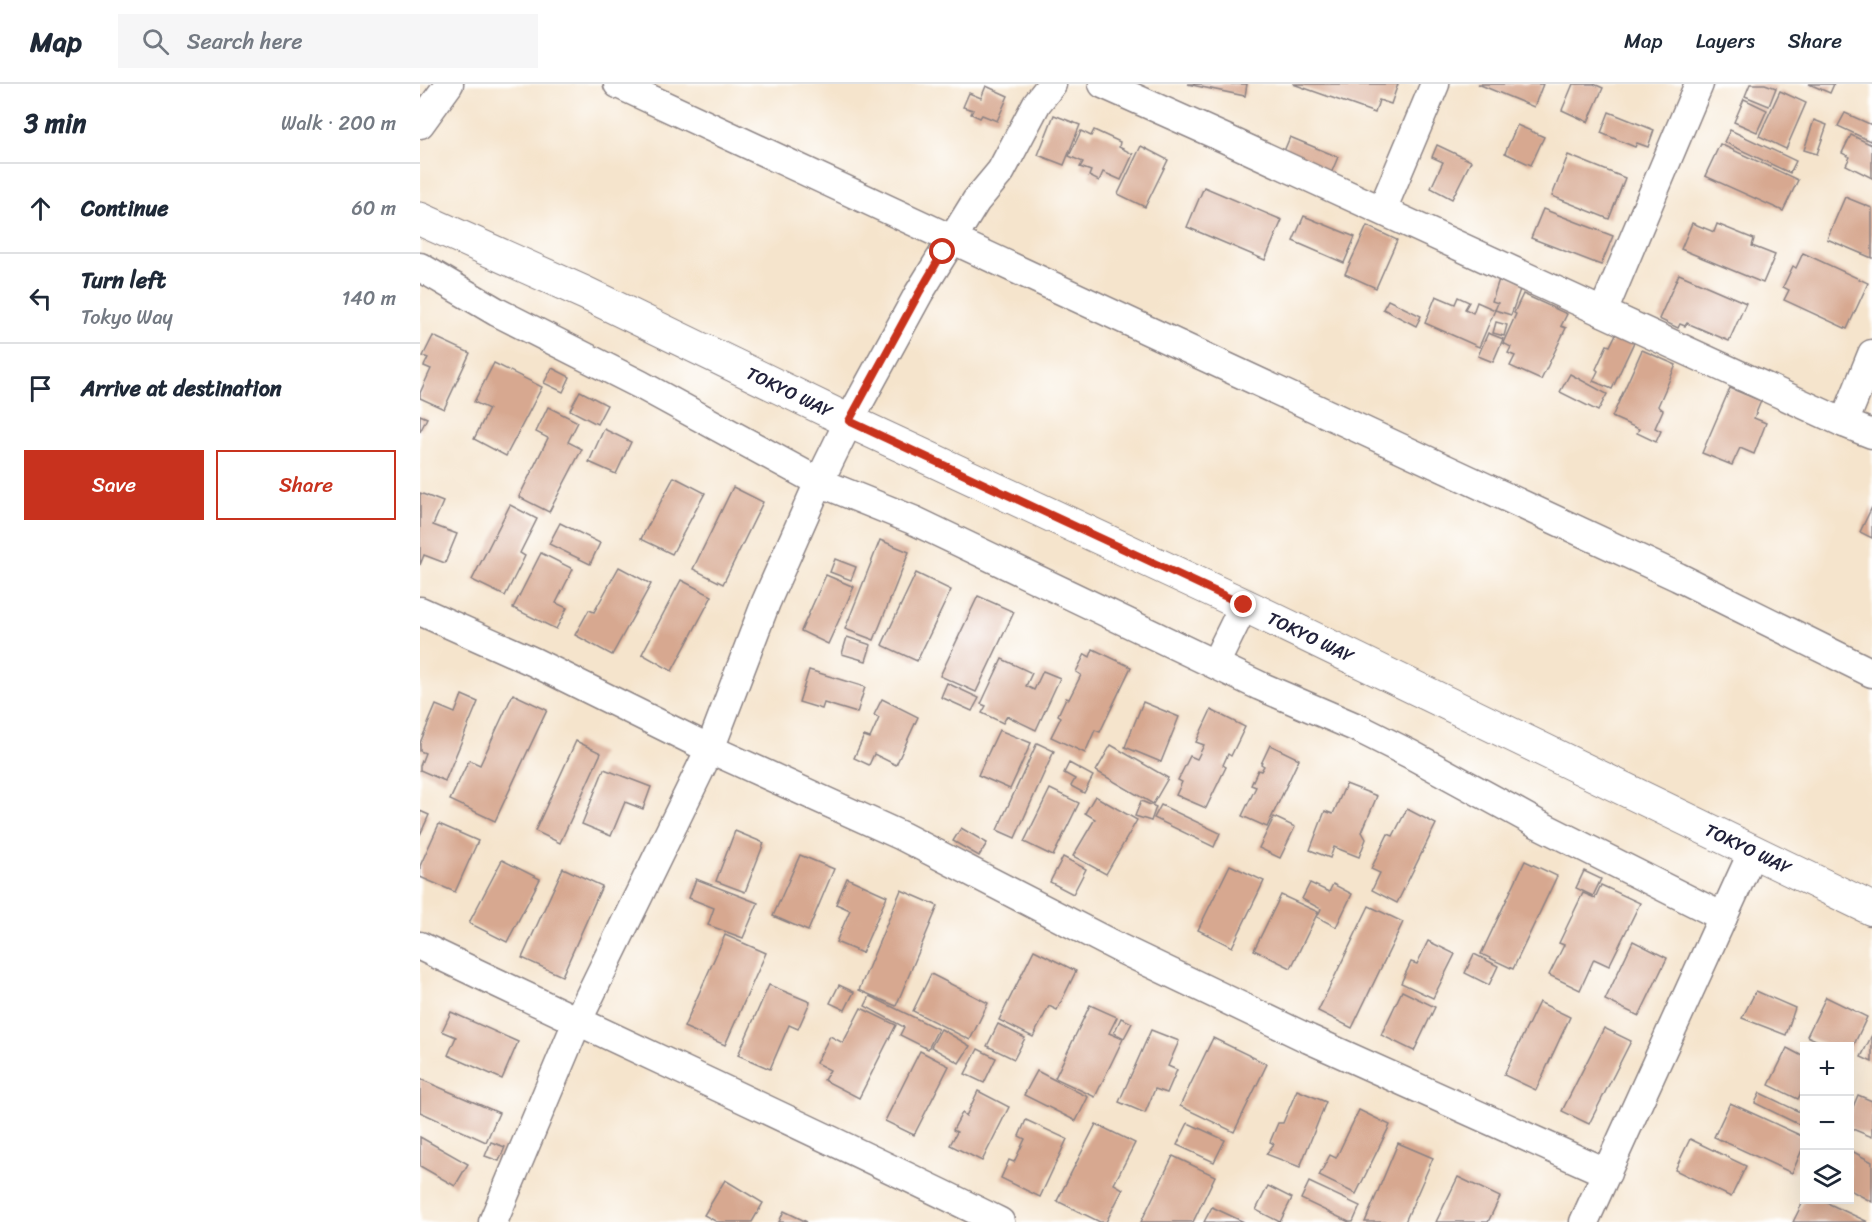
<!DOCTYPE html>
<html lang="en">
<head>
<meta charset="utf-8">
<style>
	:root { --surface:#fff; --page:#f6f6f7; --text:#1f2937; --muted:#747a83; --line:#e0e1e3; --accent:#c8321e }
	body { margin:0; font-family:Sriracha,sans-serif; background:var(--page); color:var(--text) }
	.controls { position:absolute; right:18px; bottom:18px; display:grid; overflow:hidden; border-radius:0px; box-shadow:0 6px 24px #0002 }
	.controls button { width:54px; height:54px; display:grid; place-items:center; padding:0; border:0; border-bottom:2px solid var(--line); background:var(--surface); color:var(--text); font:30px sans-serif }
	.stop { position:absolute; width:18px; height:18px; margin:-14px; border:4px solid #c8321e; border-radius:50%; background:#fff }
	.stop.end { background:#c8321e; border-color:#fff; box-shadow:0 2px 6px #0008 }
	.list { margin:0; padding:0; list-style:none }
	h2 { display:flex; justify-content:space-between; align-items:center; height:78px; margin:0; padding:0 24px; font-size:26px }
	h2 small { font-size:20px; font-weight:400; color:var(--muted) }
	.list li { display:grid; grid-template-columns:39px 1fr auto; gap:18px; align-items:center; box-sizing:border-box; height:90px; padding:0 24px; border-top:2px solid var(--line) }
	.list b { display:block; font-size:22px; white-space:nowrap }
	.list p { margin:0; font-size:20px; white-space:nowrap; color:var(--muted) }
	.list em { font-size:20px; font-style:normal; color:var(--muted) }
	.actions { display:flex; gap:12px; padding:18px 24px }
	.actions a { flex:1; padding:14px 0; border:2px solid var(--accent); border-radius:0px; text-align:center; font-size:21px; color:var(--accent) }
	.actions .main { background:var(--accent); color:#fff }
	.icon { flex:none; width:33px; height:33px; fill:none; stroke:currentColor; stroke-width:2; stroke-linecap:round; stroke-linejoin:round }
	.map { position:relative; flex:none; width:1452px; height:1138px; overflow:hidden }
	header { display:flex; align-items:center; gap:36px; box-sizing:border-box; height:84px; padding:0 30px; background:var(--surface); border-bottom:2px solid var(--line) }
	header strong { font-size:28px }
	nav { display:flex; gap:33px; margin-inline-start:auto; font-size:21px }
	.search { width:420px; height:54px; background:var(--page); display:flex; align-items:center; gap:15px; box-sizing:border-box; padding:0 21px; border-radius:0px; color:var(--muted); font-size:22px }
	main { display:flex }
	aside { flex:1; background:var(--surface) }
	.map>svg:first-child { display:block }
	.building { fill:#d7a890 }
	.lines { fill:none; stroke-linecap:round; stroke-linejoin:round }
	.minor-casing { stroke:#8c8384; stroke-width:31 }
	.major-casing { stroke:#8c8384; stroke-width:35 }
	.minor { stroke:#fff; stroke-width:28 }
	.major { stroke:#fff; stroke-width:33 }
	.route { stroke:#c8321e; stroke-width:8 }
	.labels { text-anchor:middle; stroke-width:6; stroke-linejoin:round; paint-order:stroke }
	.street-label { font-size:18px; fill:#22223b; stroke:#fff }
</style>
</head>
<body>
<header>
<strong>Map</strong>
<div class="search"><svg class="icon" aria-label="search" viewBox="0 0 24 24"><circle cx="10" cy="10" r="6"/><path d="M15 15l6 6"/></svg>Search here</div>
<nav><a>Map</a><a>Layers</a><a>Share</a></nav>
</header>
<main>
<aside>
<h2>3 min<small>Walk · 200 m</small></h2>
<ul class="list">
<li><svg class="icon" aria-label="ahead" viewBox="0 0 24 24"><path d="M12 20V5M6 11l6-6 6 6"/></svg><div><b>Continue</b></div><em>60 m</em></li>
<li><svg class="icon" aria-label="left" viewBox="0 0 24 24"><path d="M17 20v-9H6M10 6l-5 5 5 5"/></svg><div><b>Turn left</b><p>Tokyo Way</p></div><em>140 m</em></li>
<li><svg class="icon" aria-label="arrive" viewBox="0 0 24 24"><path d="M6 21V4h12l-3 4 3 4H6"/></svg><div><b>Arrive at destination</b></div></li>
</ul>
<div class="actions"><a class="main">Save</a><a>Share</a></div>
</aside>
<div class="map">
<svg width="1452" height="1138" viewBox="0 0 1452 1138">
	<rect width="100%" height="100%" fill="#fff"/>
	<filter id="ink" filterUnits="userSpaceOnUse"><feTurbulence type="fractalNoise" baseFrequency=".0167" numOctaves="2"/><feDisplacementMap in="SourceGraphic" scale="12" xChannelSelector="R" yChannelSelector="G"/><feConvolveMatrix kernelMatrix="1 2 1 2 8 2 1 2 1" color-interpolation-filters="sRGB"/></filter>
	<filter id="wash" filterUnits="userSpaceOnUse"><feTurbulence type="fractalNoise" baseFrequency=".008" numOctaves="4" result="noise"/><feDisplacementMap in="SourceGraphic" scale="24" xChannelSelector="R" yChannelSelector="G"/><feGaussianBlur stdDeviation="1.35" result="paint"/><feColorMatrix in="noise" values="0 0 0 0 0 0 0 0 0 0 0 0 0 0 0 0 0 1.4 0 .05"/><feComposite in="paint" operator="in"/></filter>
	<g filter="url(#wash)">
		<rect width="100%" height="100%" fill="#f5e4cc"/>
		<g id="blocks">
			<g class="building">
				<path d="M767 0H827L825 12Z"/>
				<path d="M873 0H978L971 20 959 16 955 29Z"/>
				<path d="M1058 0H1123L1114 23Z"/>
				<path d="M1153 0H1174L1183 4 1168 38 1142 26Z"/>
				<path d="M1330 0H1345L1356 4 1349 22 1325 12Z"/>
				<path d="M1389 0H1414L1410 9Z"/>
				<path d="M566 2 588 12 577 37 562 31 560 34 551 30 553 26 543 23 549 9 561 14Z"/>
				<path d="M1360 7 1386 19 1366 65 1339 52Z"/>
				<path d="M1324 15 1347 26 1337 48 1314 38Z"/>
				<path d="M1189 28 1234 46 1228 63 1217 59 1215 63 1181 49Z"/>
				<path d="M1425 29 1452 41V53L1450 57 1418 42Z"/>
				<path d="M634 31 660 41 644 81 618 71Z"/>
				<path d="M1394 36 1407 41 1397 70 1384 66Z"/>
				<path d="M1097 41 1124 53 1111 81 1085 69Z"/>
				<path d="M674 46 700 58 699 63 713 70 701 96 683 88 679 97 669 92 671 87 660 83 663 78 649 72 661 47 671 52Z"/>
				<path d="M1310 46 1376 77 1370 89 1304 58Z"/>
				<path d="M1431 51 1452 61V94L1426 81 1430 73 1422 69Z"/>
				<path d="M870 53 918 73 910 92 862 72Z"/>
				<path d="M1300 60 1378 96 1363 127 1285 92Z"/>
				<path d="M1017 61 1051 77 1032 115 1011 104 1023 78 1012 73Z"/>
				<path d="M721 62 748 76 725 123 698 110Z"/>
				<path d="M1148 71 1205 94 1189 135 1132 112Z"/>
				<path d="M784 103 862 136 845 176 767 143Z"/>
				<path d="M1425 113 1452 124V174L1407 155Z"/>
				<path d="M1123 125 1193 152 1181 181 1111 154Z"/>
				<path d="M884 132 935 153 924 179 873 157Z"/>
				<path d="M1272 139 1294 148 1297 140 1334 155 1332 162 1355 171 1343 199 1261 165Z"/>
				<path d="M947 142 977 156 956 204 925 190Z"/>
				<path d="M1383 169 1448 199 1427 245 1364 216 1369 206 1363 203 1373 182 1376 184Z"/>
				<path d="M1081 189 1103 197 1091 231 1075 226 1078 219 1072 217Z"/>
				<path d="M1259 190 1326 219 1309 257 1267 239 1265 242 1260 240 1258 244 1239 235Z"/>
				<path d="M1103 210 1147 230 1141 242 1146 244 1121 296 1090 282 1095 272 1088 269 1091 263 1083 259 1096 230 1094 229Z"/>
				<path d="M1016 212 1035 220 1038 213 1049 218 1045 225 1053 229 1057 218 1075 226 1059 263 1005 239Z"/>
				<path d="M968 216 1001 232 996 242 963 225Z"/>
				<path d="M1076 238 1087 241 1084 252 1073 249Z"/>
				<path d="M1068 249 1083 255 1073 278 1058 272Z"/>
				<path d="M1196 250 1214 258 1192 305 1173 297 1178 287 1176 285 1187 261 1190 262Z"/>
				<path d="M13 252 50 269 24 325 0 314V309L11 285 4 282 8 274 3 272Z"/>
				<path d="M1222 266 1256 281 1238 322 1243 326 1235 344 1241 347 1236 358 1217 349 1219 345 1192 333Z"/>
				<path d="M74 279 122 303 86 372 54 355 69 325 54 318Z"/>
				<path d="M132 284 150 293 143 308 124 299Z"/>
				<path d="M1150 290 1187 310 1178 327 1140 308Z"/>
				<path d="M1310 304 1341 317 1334 334 1346 339 1334 370 1320 364 1312 381 1282 369Z"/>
				<path d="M160 307 187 321 177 340 150 326Z"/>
				<path d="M128 323 158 338 148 358 162 365 129 428 99 413 128 354 116 348Z"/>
				<path d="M0 331 7 334 0 348Z"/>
				<path d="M184 345 211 358 196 390 169 378Z"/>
				<path d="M254 393 285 409 252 470 221 455Z"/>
				<path d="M313 403 343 418 303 500 273 485Z"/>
				<path d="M0 409 23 418 13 441 37 450 25 479 4 471 0 481Z"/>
				<path d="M90 421 117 435 100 469 105 472 85 512 52 496Z"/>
				<path d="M1452 423V454L1440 448Z"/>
				<path d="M140 439 180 459 170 480 129 460Z"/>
				<path d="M460 456 489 468 454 556 425 545Z"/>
				<path d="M121 469 153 485 136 519 147 524 136 545 93 524Z"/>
				<path d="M415 475 436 483 431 496 410 488Z"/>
				<path d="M199 483 231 500 192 571 155 551 169 526 174 528Z"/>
				<path d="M496 489 531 506 497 577 462 561Z"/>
				<path d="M406 491 434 503 408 560 381 547Z"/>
				<path d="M261 496 292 512 252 587 222 570Z"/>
				<path d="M558 512 594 528 556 608 520 592Z"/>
				<path d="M427 553 451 561 446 577 422 570Z"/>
				<path d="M673 565 711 583 680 648 675 646 665 669 631 653 641 633 638 631 646 614 649 615 661 591 656 588 665 570 670 573Z"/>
				<path d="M582 575 612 589 606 602 614 606 623 587 640 594 616 646 587 632 583 639 562 629 566 622 561 620Z"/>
				<path d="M389 586 445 603 437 629 404 619 402 625 379 618Z"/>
				<path d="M527 599 559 614 552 627 521 613Z"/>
				<path d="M93 610 127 626 75 737 30 716 49 676 60 681Z"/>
				<path d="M42 611 58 618 25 697 0 686V682L5 669 0 667V659L16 621 35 629Z"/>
				<path d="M462 615 498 633 476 681 454 670 449 681 434 674 444 652 450 654 459 634 454 631Z"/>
				<path d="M723 618 759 633 741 678 705 663Z"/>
				<path d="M791 626 825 643 811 672 808 670 803 681 806 683 786 724 756 711 762 698 758 696 770 672 777 675 784 661 776 658Z"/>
				<path d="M579 646 611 659 590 705 558 691Z"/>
				<path d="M156 657 181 669 140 759 115 747Z"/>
				<path d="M617 659 634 667 595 754 577 746Z"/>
				<path d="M691 661 748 694 733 720 676 687Z"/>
				<path d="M850 661 879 675 847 743 822 732 836 703 831 701 838 686 841 687 844 682 841 680Z"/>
				<path d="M649 679 673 692 664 709 651 702 655 695 644 689Z"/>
				<path d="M184 685 231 703 223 725 205 718 191 752 162 740Z"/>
				<path d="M926 700 957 712 942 748 946 755 939 773 914 763 910 774 890 766 905 727 913 730Z"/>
				<path d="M630 705 659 719 633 772 604 758Z"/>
				<path d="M675 712 717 736 686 790 653 772 675 735 665 729Z"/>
				<path d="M721 717 736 723 731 737 715 732Z"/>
				<path d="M741 721 800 749 794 763 734 734Z"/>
				<path d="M987 725 1016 740 977 819 952 806 960 789 951 785 968 750 973 752Z"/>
				<path d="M0 727 9 731 0 751Z"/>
				<path d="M854 733 875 743 860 774 839 764Z"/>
				<path d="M19 740 58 757 35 808 0 793V782Z"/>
				<path d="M541 744 567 759 559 772 533 757Z"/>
				<path d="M315 747 344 759 325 808 296 797Z"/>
				<path d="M380 771 414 785 388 847 353 832Z"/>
				<path d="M643 773 666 785 653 810 630 798Z"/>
				<path d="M82 776 120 795 87 858 49 839Z"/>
				<path d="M1105 777 1137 792 1093 885 1061 870Z"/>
				<path d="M810 781 844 797 812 863 778 846Z"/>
				<path d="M143 784 182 802 142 892 102 874Z"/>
				<path d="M1164 787 1181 795 1173 812 1156 804Z"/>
				<path d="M427 794 467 812 442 869 416 858 430 826 416 820Z"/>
				<path d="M276 795 338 819 323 854 288 841 294 824 269 814Z"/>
				<path d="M890 799 909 808 913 800 932 810 916 843 897 833 901 825 882 815Z"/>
				<path d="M1181 801 1220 819 1189 882 1174 875 1160 906 1129 891 1144 861 1139 859 1163 809 1175 814Z"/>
				<path d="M481 806 518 822 476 922 439 906Z"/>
				<path d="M861 811 898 828 871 884 834 866Z"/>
				<path d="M949 822 983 838 932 944 898 927Z"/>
				<path d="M305 851 346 869 305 961 264 943Z"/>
				<path d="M1008 857 1035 870 1013 914 981 899 991 878 997 880Z"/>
				<path d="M1213 857 1247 874 1219 932 1185 916Z"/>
				<path d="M614 866 656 887 637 926 629 922 613 953 579 936Z"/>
				<path d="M1054 870 1078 882 1069 901 1045 889Z"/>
				<path d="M511 890 568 919 550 956 493 927Z"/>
				<path d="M349 901 390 918 378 945 369 941 350 985 318 971Z"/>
				<path d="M419 901 434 908 425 926 410 919Z"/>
				<path d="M982 907 1015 923 994 967 961 951Z"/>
				<path d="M1336 907 1375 924 1366 951 1322 934Z"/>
				<path d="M450 912 518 945 508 965 480 951 484 943 445 922Z"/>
				<path d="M1406 913 1447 933 1430 969V962H1409L1387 952Z"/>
				<path d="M1119 918 1150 933 1116 1006 1084 991Z"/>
				<path d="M670 921 697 933 689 949 703 955 675 1013 635 994Z"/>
				<path d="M441 924 476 941 439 1014 404 996 410 986 396 979 410 952 423 959Z"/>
				<path d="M31 928 98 958 82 995 28 971 36 953 22 947Z"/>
				<path d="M701 934 712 939 704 954 694 949Z"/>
				<path d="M578 940 605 954 594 975 567 962Z"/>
				<path d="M1184 944 1211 957 1169 1040 1142 1027Z"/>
				<path d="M521 945 550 962 539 979 511 963Z"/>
				<path d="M731 946 759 957 748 982 757 986 747 1009 735 1005 725 1029 699 1018Z"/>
				<path d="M1452 951V978L1441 973Z"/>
				<path d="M793 954 847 980 814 1048 760 1022Z"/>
				<path d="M1367 964 1384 973V1006L1383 1005 1378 1015 1349 1001Z"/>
				<path d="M558 965 576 974 564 999 545 990Z"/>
				<path d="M500 967 529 982 494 1051 465 1037Z"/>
				<path d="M617 987 668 1013 656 1037 604 1011Z"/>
				<path d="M0 995 79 1029 66 1058 0 1028Z"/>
				<path d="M877 1006 906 1018 880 1083 846 1070 854 1060 850 1058 858 1039H863Z"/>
				<path d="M558 1007 589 1023 562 1077 530 1061 537 1048 533 1046 542 1029 546 1032Z"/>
				<path d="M1340 1009 1384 1030V1043L1335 1019Z"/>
				<path d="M1438 1011 1452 1017V1053L1430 1044V1030Z"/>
				<path d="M1310 1019 1384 1053V1061L1372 1089 1294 1053Z"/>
				<path d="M939 1026 970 1041 936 1110 899 1092 910 1071 916 1074Z"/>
				<path d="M606 1036 647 1055 620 1113 581 1094 589 1076 594 1078 605 1055 599 1052Z"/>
				<path d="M768 1039 805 1056 794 1078 757 1061Z"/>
				<path d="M676 1040 715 1059 694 1100 703 1105 686 1138H680L637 1117Z"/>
				<path d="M0 1053 48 1080 35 1102 0 1082Z"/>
				<path d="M1270 1055 1326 1082 1311 1113 1255 1086Z"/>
				<path d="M71 1058 85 1063 79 1077 65 1072Z"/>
				<path d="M978 1059 1013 1074 985 1138H945Z"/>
				<path d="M1430 1066 1452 1078V1118L1430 1106Z"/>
				<path d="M753 1072 795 1092 773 1138H721Z"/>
				<path d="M1038 1093 1080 1113 1068 1138H1016Z"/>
				<path d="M305 1096 343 1119 332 1138H297L284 1131Z"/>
				<path d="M889 1098 940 1122 933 1138H929L881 1115Z"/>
				<path d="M848 1102 872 1114 860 1138 836 1126Z"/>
				<path d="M1384 1116H1401L1448 1138H1373Z"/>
				<path d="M792 1123 824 1138H784Z"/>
				<path d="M364 1127 387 1138H359Z"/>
			</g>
		</g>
	</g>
	<g filter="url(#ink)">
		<use href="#blocks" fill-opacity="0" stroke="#8c8384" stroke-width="1.5"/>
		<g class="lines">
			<g class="minor-casing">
				<g id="minor">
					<path d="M198 0 1258 493 1452 589"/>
					<path d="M683 0 806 55 1424 339 1452 350"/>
					<path d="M0 40 29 0"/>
					<path d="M962 126 1015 0"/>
					<path d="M0 183 77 228 221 301 399 398 493 436 840 602 940 645 990 670 1118 740 1303 833"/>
					<path d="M1183 228 1279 0"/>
					<path d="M1424 339 1452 270"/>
					<path d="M0 527 114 578 290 665 482 752 701 865 889 955 1187 1089"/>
					<path d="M795 580 824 521"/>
					<path d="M0 862C193 955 388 1043 580 1138"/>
					<path d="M73 1138 157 938 290 665 346 518 399 398 429 337 499 209 556 117 581 87 617 19 632 0"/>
					<path d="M1164 1138 1333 767"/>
				</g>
			</g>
			<g class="major-casing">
				<g id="major">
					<path id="s1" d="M0 135 165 209 429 337 824 521 1452 825"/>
				</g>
			</g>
			<use href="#minor" class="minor"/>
			<use href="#major" class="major"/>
		</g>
	</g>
	<g class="lines" filter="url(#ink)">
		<path class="route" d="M523 168 499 209 429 337 824 521"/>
	</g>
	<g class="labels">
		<g class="street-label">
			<text dy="6" stroke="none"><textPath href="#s1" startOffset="408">TOKYO WAY</textPath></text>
			<text dy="6" stroke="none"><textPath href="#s1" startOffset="984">TOKYO WAY</textPath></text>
			<text dy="6" stroke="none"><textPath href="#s1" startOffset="1470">TOKYO WAY</textPath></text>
		</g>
	</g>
</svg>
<div class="controls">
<button>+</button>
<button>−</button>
<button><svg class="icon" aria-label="layers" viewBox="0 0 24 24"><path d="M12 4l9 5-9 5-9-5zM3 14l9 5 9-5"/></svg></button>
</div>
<div class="stop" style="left:523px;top:168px"></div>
<div class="stop end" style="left:824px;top:521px"></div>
</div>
</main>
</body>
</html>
